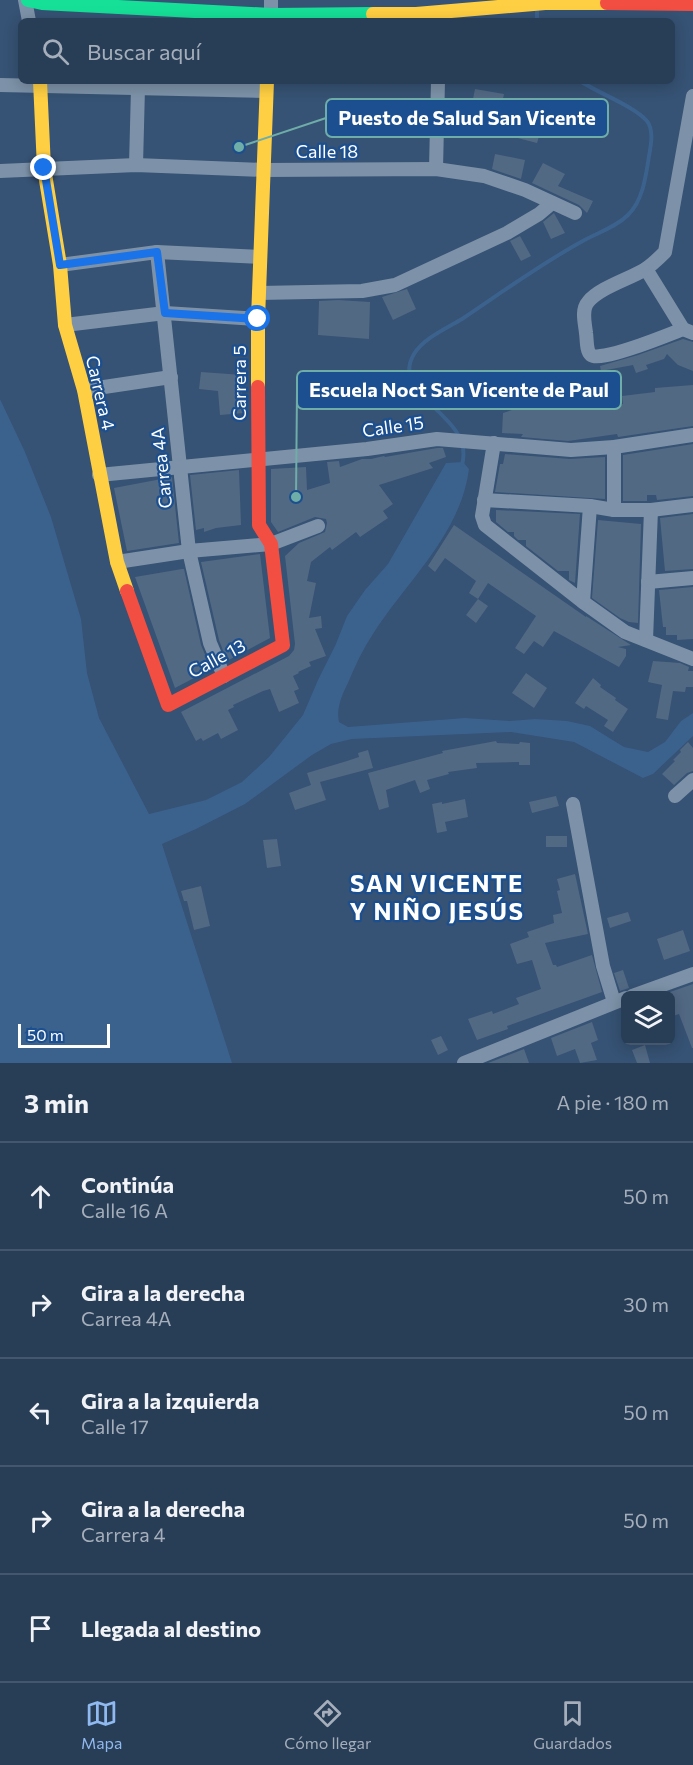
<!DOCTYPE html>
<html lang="es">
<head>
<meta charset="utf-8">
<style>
	:root { --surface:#283e57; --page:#344961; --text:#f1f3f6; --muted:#a5aeba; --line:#44576d; --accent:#90b9f0 }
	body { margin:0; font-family:Commissioner,sans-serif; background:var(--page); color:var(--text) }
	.controls { position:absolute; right:18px; bottom:18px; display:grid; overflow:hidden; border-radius:9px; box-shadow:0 3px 15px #0003 }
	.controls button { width:54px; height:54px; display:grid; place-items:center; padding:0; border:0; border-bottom:2px solid var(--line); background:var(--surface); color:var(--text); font:30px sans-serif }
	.scale { position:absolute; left:18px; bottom:15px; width:92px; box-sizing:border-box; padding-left:6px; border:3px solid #fff; border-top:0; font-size:16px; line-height:21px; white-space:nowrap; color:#fff; -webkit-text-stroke:4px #1b4f8f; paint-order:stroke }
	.stop { position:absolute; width:18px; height:18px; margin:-14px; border:4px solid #1a73e8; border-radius:50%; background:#fff }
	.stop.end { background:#1a73e8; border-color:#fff; box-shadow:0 2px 6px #0008 }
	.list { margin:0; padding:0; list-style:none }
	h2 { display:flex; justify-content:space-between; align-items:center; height:78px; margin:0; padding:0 24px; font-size:26px }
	h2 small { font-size:20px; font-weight:400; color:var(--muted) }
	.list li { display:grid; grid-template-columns:39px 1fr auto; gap:18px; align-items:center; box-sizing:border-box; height:108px; padding:0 24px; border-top:2px solid var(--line) }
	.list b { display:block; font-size:22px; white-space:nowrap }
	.list p { margin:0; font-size:20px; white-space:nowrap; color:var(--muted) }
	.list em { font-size:20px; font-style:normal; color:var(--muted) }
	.icon { flex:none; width:33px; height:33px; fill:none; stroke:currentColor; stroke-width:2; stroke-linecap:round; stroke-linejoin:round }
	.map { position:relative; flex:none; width:693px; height:1063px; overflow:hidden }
	.search { position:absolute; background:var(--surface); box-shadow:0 3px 15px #0003; left:18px; right:18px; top:18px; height:66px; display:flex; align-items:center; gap:15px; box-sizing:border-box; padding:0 21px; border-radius:9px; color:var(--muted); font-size:22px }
	.sheet { height:618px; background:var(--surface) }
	nav { display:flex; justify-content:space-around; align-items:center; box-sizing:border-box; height:84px; border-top:2px solid var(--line); background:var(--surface); font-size:16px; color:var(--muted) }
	nav a { display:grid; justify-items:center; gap:3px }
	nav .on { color:var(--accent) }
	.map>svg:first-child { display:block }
	.water { fill:#3b618d }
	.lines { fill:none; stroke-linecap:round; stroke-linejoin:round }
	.stream { stroke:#3b618d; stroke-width:4 }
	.building { fill:#526984 }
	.street { stroke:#7d92a8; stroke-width:14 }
	.fast { stroke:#16e098; stroke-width:14 }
	.slow { stroke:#ffcf43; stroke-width:14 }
	.jam { stroke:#f24e42; stroke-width:14 }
	.route { stroke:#1a73e8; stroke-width:8 }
	.labels { text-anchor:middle; stroke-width:4.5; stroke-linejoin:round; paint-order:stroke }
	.street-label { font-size:18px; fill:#fff; stroke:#1b4f8f }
	.district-label { font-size:24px; font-weight:bold; letter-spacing:1.5px; fill:#fff; stroke:#1b4f8f }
	.leader { fill:none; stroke:#6fada8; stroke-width:2 }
	.callout-dot { fill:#6fada8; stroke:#1b4f8f; stroke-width:2 }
	.callout { fill:#1b4f8f; stroke:#6fada8; stroke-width:2 }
	.callout-label { font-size:20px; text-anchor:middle; font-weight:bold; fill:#fff }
</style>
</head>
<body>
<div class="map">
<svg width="693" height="1063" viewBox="0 0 693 1063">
	<rect width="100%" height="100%" fill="#365274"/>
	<path class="water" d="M0 399 25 452 51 517 81 619 87 673 99 718 149 814 206 800 242 782 269 757 303 715 318 680 335 646 347 616 365 590 388 564 446 463 463 462 469 469C461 534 406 582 373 634 363 649 355 666 348 683 342 695 336 708 339 722L348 727 465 718 510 721 535 719 567 721 590 726 624 747 648 752 665 742 681 721 693 713V736L653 774 643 778 574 742 511 732 352 739 331 744 312 755 245 804 196 829 162 844 232 1063H0Z"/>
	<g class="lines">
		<g class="stream">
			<path d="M537 10V21"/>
			<path d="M462 465C476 414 388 398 414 354 424 338 447 328 462 319 501 293 539 265 581 242 596 233 615 228 628 215 643 201 646 175 649 156 651 145 654 130 647 121 634 106 598 93 580 81"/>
		</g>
	</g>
	<g class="building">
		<path d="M475 89 504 94 502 104 473 99Z"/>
		<path d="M504 124 540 133 537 143 502 134Z"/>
		<path d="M495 154 525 160 521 179 492 169Z"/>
		<path d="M543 163 565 174 558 186 593 201 587 213 579 205 532 183Z"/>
		<path d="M554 213 565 233 551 239 543 222Z"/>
		<path d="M520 236 531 256 521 261 510 241Z"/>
		<path d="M407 289 416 309 393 320 382 297Z"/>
		<path d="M338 300 370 302 369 339 318 335 319 301Z"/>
		<path d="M683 339 693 342V371L678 365 667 354 664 359 646 365 648 369 636 373 633 365 601 371 600 366 638 355Z"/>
		<path d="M201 372 243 375 241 401H243L244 413 220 415 218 391 199 389Z"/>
		<path d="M693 385V426L618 437 617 434 568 441 521 437 523 434 502 433 503 413 554 396H578L579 400 589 399 590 408 623 404 622 396 655 392V388Z"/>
		<path d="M693 444V496L657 500 656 495H647V501H623V455Z"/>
		<path d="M437 448H443L446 457 429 463 433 468 379 485 393 504 383 511 388 518 360 537 356 532 332 550 330 547 311 562 307 581 316 583 309 618 321 616 322 628 315 629 326 656 309 662 311 666 298 672 299 673 293 676 299 689 294 691 299 703 279 712 270 689 263 691 233 705 234 707 228 710 238 730 221 739 218 733 203 741 201 738 196 741 181 712 289 656 294 650 295 644 285 556 299 543 325 532 327 523 326 519 315 517 278 532 271 522V469L306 467 307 490 330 483 327 462 339 461 340 467 362 459H371L384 456 385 457Z"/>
		<path d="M505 454 570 459 605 457V499L495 492 500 464H503Z"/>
		<path d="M239 470 241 525 216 528 204 532V528L196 530 190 475Z"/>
		<path d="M172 477 179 543 127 551 114 488Z"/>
		<path d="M496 510 580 514 575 583 569 580V571H558L526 546V540H518L514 536V532H508L496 522Z"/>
		<path d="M693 514V569L665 571 660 518Z"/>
		<path d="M598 520 641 524 638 623 629 622 620 618 592 598Z"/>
		<path d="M454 525 586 617V616L631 645 618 647 626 649V656L619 667 554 631 543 647 534 641 524 654 515 648 536 616 488 583 478 599 469 593 476 581 445 558 435 572 428 566Z"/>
		<path d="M260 554 270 638 227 661 219 640 201 562Z"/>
		<path d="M182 569H184L201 645 211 669 175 688 135 577Z"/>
		<path d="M693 587V639L677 640V635H666V627H663L659 590Z"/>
		<path d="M478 599 488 606 476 623 466 615Z"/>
		<path d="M653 661 680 663 689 667 688 671H693V687H686L685 692 673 691 668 720 656 718 662 685 648 682Z"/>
		<path d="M526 673 547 688 534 708 512 693Z"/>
		<path d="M593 678 601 685 600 687 616 698 615 700 628 709 613 732 604 726 608 720 586 706 584 709 575 703Z"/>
		<path d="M496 741 497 743 519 744 520 742 530 743V765H519V762L476 763 477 768 448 772 449 774 427 780 430 789 420 793 415 780 386 790 389 807 379 810 368 773 443 753 442 751Z"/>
		<path d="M688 742 693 748V771L687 773 674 785 662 774 675 761 673 760 681 752 680 750Z"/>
		<path d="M368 750 373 768 320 782 326 800 295 810 289 793 311 785 307 773 347 761 359 757 358 753Z"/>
		<path d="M556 796 559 806 532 813 529 802Z"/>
		<path d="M465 799 468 817 445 822 447 831 437 833 432 804 442 802V804Z"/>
		<rect x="546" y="836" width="21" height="11"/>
		<path d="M277 839 281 866 267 868 263 840Z"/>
		<path d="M575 874 588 934 545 943 553 965H556L557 967 592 955 602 992 507 1026 508 1029 477 1040 468 1019 492 1011 493 1014 519 1004 516 998 541 989 532 960 517 964 510 944 529 937 527 932 554 923 553 915 562 913 557 891 560 890 557 879Z"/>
		<path d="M201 886 210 926 194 930 187 901H184L181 891Z"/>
		<path d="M628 912 631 921 610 928 607 918Z"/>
		<path d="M683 930 690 951 664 960 657 939Z"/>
		<path d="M623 970 629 988 620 991 614 973Z"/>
		<path d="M693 984V1048H692L679 1014 670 1017V992Z"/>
		<path d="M592 1022 598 1040 591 1043 597 1060 580 1063 575 1049 557 1056 551 1038Z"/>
		<path d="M441 1036 448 1050 438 1055 431 1040Z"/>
		<path d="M645 1045 650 1063H637L632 1050Z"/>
		<path d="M524 1049 529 1063H488Z"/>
	</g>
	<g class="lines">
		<g class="street">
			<path d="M25 0 29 21"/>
			<path d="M271 0V21"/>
			<path d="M0 85 266 91"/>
			<path d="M136 165 138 88"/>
			<path d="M436 169 438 81"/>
			<path d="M0 171 136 165 264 170 436 169 484 176 525 190 575 213"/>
			<path d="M157 252 189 551 210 643 224 676"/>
			<path d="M60 265 157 252 260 257"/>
			<path d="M646 269 683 329 693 333"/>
			<path d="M259 293 362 291 395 285 507 233 539 214 552 203"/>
			<path d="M65 325 165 313 258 319"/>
			<path d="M683 329C670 334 600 363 591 355 586 351 587 339 586 333 585 323 581 310 588 302 599 288 629 279 644 270 652 265 659 258 665 252L693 96"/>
			<path d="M84 390 171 377"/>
			<path d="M494 443 482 516 485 525 583 602 625 632 693 659"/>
			<path d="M614 447V510"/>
			<path d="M99 475 367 449 437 439 571 450 614 447 693 435"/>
			<path d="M484 500 590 506 614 510H651L693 505"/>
			<path d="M117 562 189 551 271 544 318 526"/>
			<path d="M648 582 693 578"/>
			<path d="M583 602 590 506"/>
			<path d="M646 640 651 510"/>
			<path d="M675 796 693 780"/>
			<path d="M573 804 603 966 614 1002"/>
			<path d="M632 996 693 974"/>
			<path d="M464 1063 626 998"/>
		</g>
		<path class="fast" d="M28 0 42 3 271 15 373 14"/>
		<g class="slow">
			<path d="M373 14H416L545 3H607"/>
			<path d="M40 81 44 168 60 265 65 325 84 390 117 562 127 591"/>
			<path d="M258 387V319L267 81"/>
		</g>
		<g class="jam">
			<path d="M607 3 693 4"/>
			<path d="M127 591 168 705 283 645 271 544 259 525 258 387"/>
		</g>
	</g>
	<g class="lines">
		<path class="route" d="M44 168 60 265 157 252 165 313 258 319"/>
	</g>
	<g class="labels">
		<g class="street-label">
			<text x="327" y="158">Calle 18</text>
			<text transform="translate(240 383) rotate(-90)" y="6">Carrera 5</text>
			<text transform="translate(100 393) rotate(77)" y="6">Carrera 4</text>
			<text transform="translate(393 427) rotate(-8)" y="6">Calle 15</text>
			<text transform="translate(162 468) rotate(-96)" y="6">Carrea 4A</text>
			<text transform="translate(217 659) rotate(-28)" y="6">Calle 13</text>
		</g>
		<g class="district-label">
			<text x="437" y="892">SAN VICENTE<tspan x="437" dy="28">Y NIÑO JESÚS</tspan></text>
		</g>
	</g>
	<path class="leader" d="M239 147L326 118M296 497L297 390"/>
	<g class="callout-dot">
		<circle cx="239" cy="147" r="6"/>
		<circle cx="296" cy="497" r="6"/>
	</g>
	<g class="callout">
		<rect x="326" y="99" width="282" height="38" rx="6"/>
		<rect x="297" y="371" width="324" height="38" rx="6"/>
	</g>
	<g class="callout-label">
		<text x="467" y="125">Puesto de Salud San Vicente</text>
		<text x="459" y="397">Escuela Noct San Vicente de Paul</text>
	</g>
</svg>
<div class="controls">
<button><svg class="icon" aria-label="layers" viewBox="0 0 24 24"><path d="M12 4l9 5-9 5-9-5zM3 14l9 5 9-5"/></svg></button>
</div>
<div class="scale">50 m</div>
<div class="stop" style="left:258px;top:319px"></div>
<div class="stop end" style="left:44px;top:168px"></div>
<div class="search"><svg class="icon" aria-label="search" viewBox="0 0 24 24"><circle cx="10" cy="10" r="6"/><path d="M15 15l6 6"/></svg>Buscar aquí</div>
</div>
<section class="sheet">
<h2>3 min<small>A pie · 180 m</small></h2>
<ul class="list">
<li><svg class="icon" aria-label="ahead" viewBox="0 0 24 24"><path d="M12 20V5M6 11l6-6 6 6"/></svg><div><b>Continúa</b><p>Calle 16 A</p></div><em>50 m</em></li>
<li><svg class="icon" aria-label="right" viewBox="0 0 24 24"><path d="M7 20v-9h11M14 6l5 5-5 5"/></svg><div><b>Gira a la derecha</b><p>Carrea 4A</p></div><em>30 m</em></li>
<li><svg class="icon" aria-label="left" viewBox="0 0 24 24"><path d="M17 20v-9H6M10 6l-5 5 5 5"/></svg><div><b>Gira a la izquierda</b><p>Calle 17</p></div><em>50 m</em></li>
<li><svg class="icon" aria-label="right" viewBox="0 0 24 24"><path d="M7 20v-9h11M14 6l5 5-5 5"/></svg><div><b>Gira a la derecha</b><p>Carrera 4</p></div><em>50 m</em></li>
<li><svg class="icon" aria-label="arrive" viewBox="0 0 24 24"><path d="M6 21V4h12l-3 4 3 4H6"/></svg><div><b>Llegada al destino</b></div></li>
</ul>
</section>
<nav>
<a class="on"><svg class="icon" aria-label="map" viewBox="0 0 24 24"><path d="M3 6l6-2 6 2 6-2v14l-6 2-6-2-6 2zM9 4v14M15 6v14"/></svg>Mapa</a>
<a><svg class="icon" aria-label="directions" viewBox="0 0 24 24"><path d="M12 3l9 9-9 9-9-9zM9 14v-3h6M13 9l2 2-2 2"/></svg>Cómo llegar</a>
<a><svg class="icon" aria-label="saved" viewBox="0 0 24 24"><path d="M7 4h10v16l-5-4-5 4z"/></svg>Guardados</a>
</nav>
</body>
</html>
